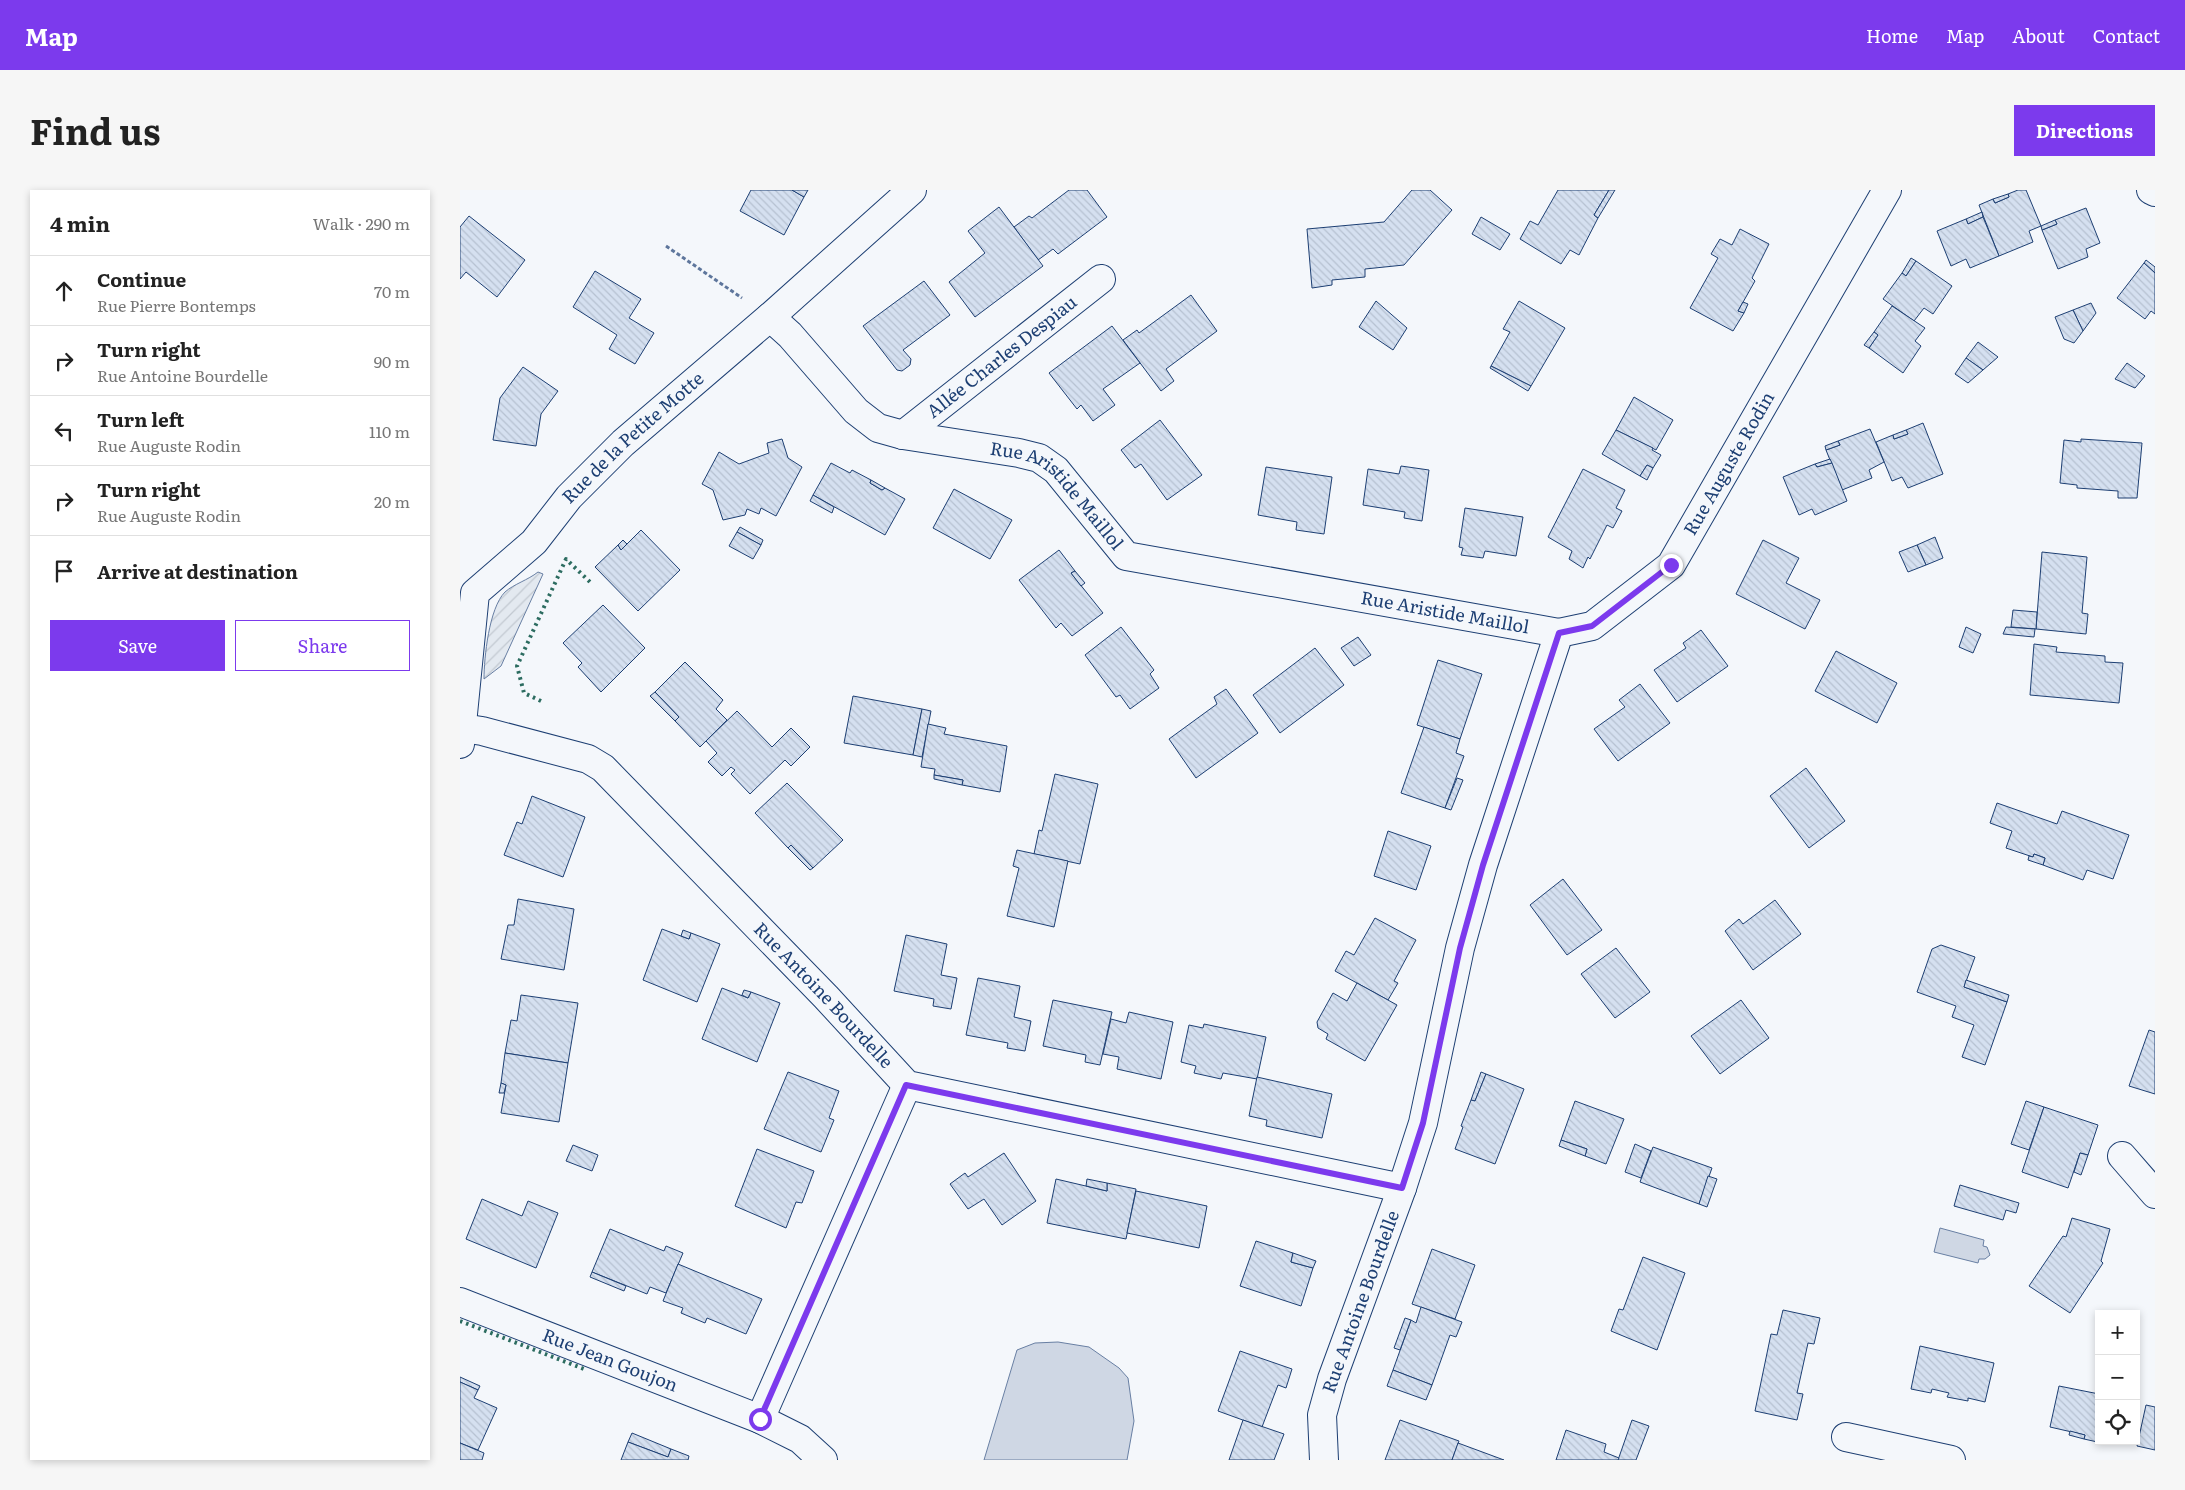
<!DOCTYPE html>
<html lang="en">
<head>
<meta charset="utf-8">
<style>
	:root { --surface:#fff; --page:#f6f6f6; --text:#222; --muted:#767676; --line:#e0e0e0; --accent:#7c3aed }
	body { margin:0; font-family:Literata,serif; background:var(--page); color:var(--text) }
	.controls { position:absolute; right:15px; bottom:15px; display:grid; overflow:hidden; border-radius:0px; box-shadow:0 2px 8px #0003 }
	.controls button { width:45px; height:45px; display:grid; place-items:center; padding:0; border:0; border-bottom:1px solid var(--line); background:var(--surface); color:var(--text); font:25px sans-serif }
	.stop { position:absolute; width:15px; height:15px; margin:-11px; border:4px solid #7c3aed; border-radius:50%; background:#fff }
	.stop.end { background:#7c3aed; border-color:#fff; box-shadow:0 1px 5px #0008 }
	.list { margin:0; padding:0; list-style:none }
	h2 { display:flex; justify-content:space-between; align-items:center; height:65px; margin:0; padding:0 20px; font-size:21px }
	h2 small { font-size:16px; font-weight:400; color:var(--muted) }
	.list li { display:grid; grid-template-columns:32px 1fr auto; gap:15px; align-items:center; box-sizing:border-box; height:70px; padding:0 20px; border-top:1px solid var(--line) }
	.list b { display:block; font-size:19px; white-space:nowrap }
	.list p { margin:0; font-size:16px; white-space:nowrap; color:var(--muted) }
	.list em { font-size:16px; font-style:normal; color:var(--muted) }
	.actions { display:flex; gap:10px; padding:15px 20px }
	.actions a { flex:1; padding:11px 0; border:1px solid var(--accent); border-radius:0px; text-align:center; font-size:18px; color:var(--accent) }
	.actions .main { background:var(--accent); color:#fff }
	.icon { flex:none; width:28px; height:28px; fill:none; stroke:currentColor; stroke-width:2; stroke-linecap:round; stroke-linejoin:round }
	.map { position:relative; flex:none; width:1695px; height:1270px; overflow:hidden; border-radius:0px }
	header { display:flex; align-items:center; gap:30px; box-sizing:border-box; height:70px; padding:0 25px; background:var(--accent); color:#fff }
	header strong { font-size:24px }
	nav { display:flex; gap:28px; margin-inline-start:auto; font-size:18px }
	.intro { display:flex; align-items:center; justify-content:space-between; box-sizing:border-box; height:120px; padding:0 30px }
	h1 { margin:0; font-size:35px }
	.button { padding:12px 22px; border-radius:0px; background:var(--accent); color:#fff; font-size:18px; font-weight:700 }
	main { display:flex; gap:30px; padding:0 30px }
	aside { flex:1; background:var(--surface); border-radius:0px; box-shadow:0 2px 8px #0003 }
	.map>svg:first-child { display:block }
	.garden { fill:url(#garden-furrows); stroke:#687fa3 }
	.water { fill:#cfd7e4; stroke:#687fa3 }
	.building { fill:url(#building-back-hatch); stroke:#1d3f73 }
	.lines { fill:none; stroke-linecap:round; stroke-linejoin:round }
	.minor-casing { stroke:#1d3f73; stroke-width:30 }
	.path { stroke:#5e769c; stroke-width:3; stroke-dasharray:4 2.5; stroke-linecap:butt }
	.minor { stroke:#f4f7fb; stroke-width:28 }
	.hedge { stroke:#2c6c60; stroke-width:4; stroke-dasharray:2.5 4; stroke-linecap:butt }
	.route { stroke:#7c3aed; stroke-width:6 }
	.labels { text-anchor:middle; stroke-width:4; stroke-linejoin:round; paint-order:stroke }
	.street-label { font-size:18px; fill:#1d3f73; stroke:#f4f7fb }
</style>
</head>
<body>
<header>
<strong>Map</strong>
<nav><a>Home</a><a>Map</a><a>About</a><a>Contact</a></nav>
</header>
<div class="intro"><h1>Find us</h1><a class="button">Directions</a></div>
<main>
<aside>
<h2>4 min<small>Walk · 290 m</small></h2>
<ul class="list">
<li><svg class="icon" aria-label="ahead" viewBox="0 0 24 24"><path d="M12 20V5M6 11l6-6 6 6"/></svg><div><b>Continue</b><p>Rue Pierre Bontemps</p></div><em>70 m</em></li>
<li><svg class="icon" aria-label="right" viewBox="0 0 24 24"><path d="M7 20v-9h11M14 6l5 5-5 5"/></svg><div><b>Turn right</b><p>Rue Antoine Bourdelle</p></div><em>90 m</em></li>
<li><svg class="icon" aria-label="left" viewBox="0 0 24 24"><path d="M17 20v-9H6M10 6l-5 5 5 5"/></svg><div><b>Turn left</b><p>Rue Auguste Rodin</p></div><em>110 m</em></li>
<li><svg class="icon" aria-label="right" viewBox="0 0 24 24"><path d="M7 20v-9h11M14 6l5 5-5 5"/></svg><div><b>Turn right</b><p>Rue Auguste Rodin</p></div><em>20 m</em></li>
<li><svg class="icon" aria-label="arrive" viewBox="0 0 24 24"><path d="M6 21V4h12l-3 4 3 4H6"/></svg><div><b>Arrive at destination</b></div></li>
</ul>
<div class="actions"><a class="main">Save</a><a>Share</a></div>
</aside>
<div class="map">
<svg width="1695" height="1270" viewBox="0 0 1695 1270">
	<defs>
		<pattern id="garden-furrows" width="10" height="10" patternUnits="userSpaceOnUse" patternTransform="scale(1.25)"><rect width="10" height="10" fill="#e3e9f0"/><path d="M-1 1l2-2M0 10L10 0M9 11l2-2" fill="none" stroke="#c2c9d1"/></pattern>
		<pattern id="building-back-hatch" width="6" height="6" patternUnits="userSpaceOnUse" patternTransform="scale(1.25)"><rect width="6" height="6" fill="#d5e0f0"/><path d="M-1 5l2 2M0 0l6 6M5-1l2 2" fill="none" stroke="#b6c1d1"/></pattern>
	</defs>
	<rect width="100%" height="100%" fill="#f4f7fb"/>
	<path class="garden" d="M78 382 83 384 41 476 24 489C24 468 29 418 45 402 54 394 68 390 78 382Z"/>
	<g class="water">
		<path d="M1480 1038 1524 1050 1523 1056 1527 1057 1530 1065 1525 1069H1519L1518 1073 1474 1062Z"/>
		<path d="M598 1152 629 1157 659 1178 668 1188 674 1231 667 1270H524L557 1160 575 1153Z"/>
	</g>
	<g class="building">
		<path d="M291 0H332L344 7 324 45 280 21Z"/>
		<path d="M332 0H348L344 7Z"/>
		<path d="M609 0H627L647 27 598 64 593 59 578 70 554 37 569 26 572 28Z"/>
		<path d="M952 0H970L992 20 944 75 905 79V87L872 90V95L852 98 847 39 924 32Z"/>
		<path d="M1098 0H1149L1134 25 1138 28 1119 65 1110 60 1101 74 1060 49 1070 31 1078 35Z"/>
		<path d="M1149 0H1155L1138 28 1134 25Z"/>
		<path d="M1558 0H1566L1581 36 1569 41 1573 52 1539 66 1519 15 1533 9 1535 13 1549 7 1548 4Z"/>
		<path d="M1548 4 1549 7 1535 13 1533 9Z"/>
		<path d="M539 17 583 76 515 127 489 92 525 63 508 41Z"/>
		<path d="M1626 18 1640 53 1626 59 1628 67 1598 79 1582 40 1597 34 1595 30Z"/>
		<path d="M1522 22 1523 27 1508 34 1506 29Z"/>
		<path d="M9 26 65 70 37 107 6 82 0 89V37Z"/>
		<path d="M1021 27 1050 44 1040 60 1012 44Z"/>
		<path d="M1523 27 1539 66 1510 78 1506 69 1491 76 1477 41 1506 29 1508 34Z"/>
		<path d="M1595 30 1597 34 1582 40 1581 36Z"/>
		<path d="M1280 39 1309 54 1292 88 1295 91 1278 121 1284 123 1273 141 1230 118 1258 68 1251 64 1260 49 1272 55Z"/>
		<path d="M1451 68 1456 71 1446 86 1442 83Z"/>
		<path d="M1686 70 1695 77V83L1684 73Z"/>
		<path d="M1456 71 1492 96 1473 124 1464 118 1454 131 1423 109 1442 83 1446 86Z"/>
		<path d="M1684 73 1695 83V124L1691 121 1685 129 1657 108Z"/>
		<path d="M135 81 181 109 169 128 194 143 175 174 149 159 157 145 113 117Z"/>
		<path d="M464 91 490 125 443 160 451 169 450 175 442 181 437 180 403 136Z"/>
		<path d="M731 105 757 141 706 179 714 191 701 201 663 150 677 140 679 143Z"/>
		<path d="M916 111 947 138 933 160 899 137Z"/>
		<path d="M1059 111 1105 138 1071 196 1031 176 1050 142 1043 139Z"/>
		<path d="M1283 112 1288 114 1284 123 1278 121Z"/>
		<path d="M1631 113 1636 123 1623 141 1613 120Z"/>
		<path d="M1432 116 1465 138 1455 151 1461 156 1443 183 1409 158 1418 145 1414 142Z"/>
		<path d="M1613 120 1623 141 1614 153 1604 149 1595 127Z"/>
		<path d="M652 136 680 173 643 199 655 215 633 231 621 215 617 219 589 183Z"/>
		<path d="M1414 142 1418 145 1409 158 1404 155Z"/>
		<path d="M1518 152 1538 167 1523 180 1506 168Z"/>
		<path d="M1506 168 1523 180 1508 193 1495 184Z"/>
		<path d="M1667 173 1685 186 1675 198 1655 189Z"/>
		<path d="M1031 176 1071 196 1068 201 1030 178Z"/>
		<path d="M63 177 98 201 81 224 76 256 33 250 40 208Z"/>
		<path d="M1174 207 1213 230 1196 260 1156 240Z"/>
		<path d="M700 230 742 285 707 310 681 274 675 278 661 260Z"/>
		<path d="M1463 233 1483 284 1448 298 1442 287 1432 291 1416 252 1433 245 1434 249 1448 244 1446 240Z"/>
		<path d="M1410 239 1424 272 1409 280 1412 288 1382 300 1366 260 1380 255 1378 251Z"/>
		<path d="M1156 240 1193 258 1192 260 1201 265 1193 278 1187 275 1180 286 1142 264Z"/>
		<path d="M1446 240 1448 244 1434 249 1433 245Z"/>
		<path d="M322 249 328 268 342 277 316 326 301 318 299 324 287 319 285 325 263 330 253 300 242 294 259 262 279 274 309 263 307 253Z"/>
		<path d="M1621 249 1682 253 1677 308H1658V301L1617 298V295L1600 293 1604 250 1621 252Z"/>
		<path d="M1378 251 1380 255 1366 260 1365 256Z"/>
		<path d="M1370 269 1372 273 1357 277 1355 274Z"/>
		<path d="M371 273 390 283 392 280 411 290 410 293 422 300 425 298 445 309 425 345 353 305Z"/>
		<path d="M1372 273 1387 311 1355 325 1352 319 1339 325 1323 287 1355 274 1357 277Z"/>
		<path d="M1187 275 1193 278 1187 290 1180 286Z"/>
		<path d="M941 276 969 280 962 331 944 328 945 322 903 315 908 279 939 284Z"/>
		<path d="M806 277 872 287 864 344 836 340 837 332 798 325Z"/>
		<path d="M1123 279 1165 300 1156 318 1162 321 1153 338 1147 335 1130 369 1128 367 1123 378 1109 369 1112 361 1088 347Z"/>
		<path d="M411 290 425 298 422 300 410 293Z"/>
		<path d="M494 299 552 330 530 369 473 338Z"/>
		<path d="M353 305 374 317 372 323 350 311Z"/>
		<path d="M1005 318 1063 327 1056 366 1025 361 1023 368 1001 365 1003 358 999 357Z"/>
		<path d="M280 337 303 350 301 355 277 342Z"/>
		<path d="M181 340 220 380 178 421 135 377 158 355 161 360Z"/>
		<path d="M277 342 301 355 293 369 269 356Z"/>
		<path d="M1475 347 1483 368 1466 375 1457 355Z"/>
		<path d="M163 350 167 354 161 360 158 355Z"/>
		<path d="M1303 350 1339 368 1326 393 1360 410 1345 439 1276 404Z"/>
		<path d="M1457 355 1466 375 1448 382 1439 362Z"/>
		<path d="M599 360 615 381 611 383 643 423 612 446 601 433 596 438 559 390Z"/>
		<path d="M1582 362 1627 367 1622 423 1628 424 1626 444 1576 439Z"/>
		<path d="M615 381 625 393 621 396 611 383Z"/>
		<path d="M143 415 185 458 141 502 118 477 122 473 103 453Z"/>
		<path d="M1553 420 1577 422 1576 439 1551 437Z"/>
		<path d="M661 437 694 480 690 484 699 498 670 519 660 505 656 507 625 465Z"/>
		<path d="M1506 437 1521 444 1513 463 1499 457Z"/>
		<path d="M1546 437 1575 439 1574 447 1543 444Z"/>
		<path d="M1241 440 1268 476 1217 512 1194 480 1226 458 1223 453Z"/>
		<path d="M898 447 911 465 894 476 881 458Z"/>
		<path d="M1574 454 1597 457 1596 462 1645 466V472L1663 473 1659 513 1570 505Z"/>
		<path d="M855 458 884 495 820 543 793 505Z"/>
		<path d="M1376 461 1437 493 1417 533 1355 501Z"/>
		<path d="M978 470 1022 484 1000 549 957 535Z"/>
		<path d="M225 472 263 510 256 519 267 530 240 557 215 531 219 527 195 502Z"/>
		<path d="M1180 494 1210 533 1158 571 1134 539 1165 517 1159 510Z"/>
		<path d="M766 499 798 543 736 588 709 549 757 514 754 507Z"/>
		<path d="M195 502 219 527 215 531 190 506Z"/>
		<path d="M393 506 462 519 453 565 384 553Z"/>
		<path d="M462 519 471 521 462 567 453 565Z"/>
		<path d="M277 521 312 557 331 538 350 557 331 576 325 570 290 604 271 584 275 580 271 577 262 586 248 572 257 563 246 551Z"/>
		<path d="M468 534 486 538 484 544 547 556 540 602 502 595 503 590 474 585 475 579 461 577Z"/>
		<path d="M964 537 1000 549 996 563 1004 566 985 618 941 603Z"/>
		<path d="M1346 578 1385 631 1349 658 1310 606Z"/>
		<path d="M595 584 638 594 620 674 574 664 579 640 582 641Z"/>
		<path d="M474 585 503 590 502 595 474 589Z"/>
		<path d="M997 588 1003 590 991 620 985 618Z"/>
		<path d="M327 593 383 650 353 678 331 655 328 658 295 623Z"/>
		<path d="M72 606 125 627 103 687 44 665 57 632 62 634Z"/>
		<path d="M1537 613 1597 634 1602 621 1669 645 1653 689 1627 680 1623 690 1583 675 1585 668 1574 664 1573 667 1546 658 1552 641 1530 633Z"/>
		<path d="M928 641 971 656 956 700 914 686Z"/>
		<path d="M331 655 353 678 350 680 328 658Z"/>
		<path d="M557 660 608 671 594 737 547 726 559 678 553 676Z"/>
		<path d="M1574 664 1585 668 1583 675 1568 670 1569 666 1573 667Z"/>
		<path d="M1103 689 1142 740 1107 765 1070 715Z"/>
		<path d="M58 709 114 719 104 780 41 769 48 735H54Z"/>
		<path d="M1315 710 1341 744 1293 780 1265 741 1279 729 1283 734Z"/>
		<path d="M915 728 956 750 934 791 938 793 928 810 875 781 886 761 894 765Z"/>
		<path d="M202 739 229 749 231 743 260 754 237 812 183 790Z"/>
		<path d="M223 740 231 743 229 749 221 746Z"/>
		<path d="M446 745 487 754 481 785 497 788 491 819 473 816 474 809 434 801Z"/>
		<path d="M1481 755 1515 767 1504 797 1547 812 1525 875 1502 867 1514 835 1492 827 1496 816 1457 802 1472 759Z"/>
		<path d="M1156 758 1190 802 1155 828 1121 784Z"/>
		<path d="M518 788 560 796 554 827 571 831 565 861 547 858 548 853 506 845Z"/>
		<path d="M1506 790 1549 805 1547 812 1504 797Z"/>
		<path d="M897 793 937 815 905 871 866 849 868 844 858 838 857 832 873 803 887 811Z"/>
		<path d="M262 798 288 808 291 802 320 813 297 872 242 849Z"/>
		<path d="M284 800 291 802 288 808 282 805Z"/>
		<path d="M61 805 118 813 108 873 45 863 51 830 57 831Z"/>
		<path d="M593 810 652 822 640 875 625 872 626 865 583 856Z"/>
		<path d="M1281 810 1309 848 1260 884 1231 846Z"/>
		<path d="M669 822 713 832 701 889 657 879 659 867 643 864 651 829 666 833Z"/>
		<path d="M744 834 806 847 797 889 763 883 761 889 734 883 736 876 721 872 729 835 743 838Z"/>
		<path d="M1689 840 1695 842V904L1669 896Z"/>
		<path d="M45 863 108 873 99 932 41 923 46 895 41 893Z"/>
		<path d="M328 882 379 901 369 928 374 930 361 962 304 939Z"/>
		<path d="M1021 882 1026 884 1015 911 1011 910Z"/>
		<path d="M1026 884 1064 899 1035 974 995 959 1003 937 1001 936 1011 910 1015 911Z"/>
		<path d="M797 887 872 904 862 948 806 936 807 930 789 926Z"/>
		<path d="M41 893 46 895 44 903H39Z"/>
		<path d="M1115 911 1164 929 1146 974 1125 966 1127 959 1101 950Z"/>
		<path d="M1566 911 1584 917 1569 960 1551 954Z"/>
		<path d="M1584 917 1638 935 1628 965 1620 963 1608 998 1562 982Z"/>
		<path d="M1101 950 1127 959 1125 966 1099 956Z"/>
		<path d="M1175 954 1191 961 1181 988 1165 982Z"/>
		<path d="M113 955 138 965 132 981 106 971Z"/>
		<path d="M1193 957 1252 978 1239 1014 1180 992Z"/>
		<path d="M297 959 354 981 342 1013 336 1012 326 1038 275 1016Z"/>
		<path d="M544 963 576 1011 542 1035 524 1009 508 1019 490 994 505 983 508 987Z"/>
		<path d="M1620 963 1628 965 1621 985 1614 982Z"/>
		<path d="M1248 986 1257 989 1247 1017 1239 1014Z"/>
		<path d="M596 989 647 1001V993L676 999 666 1049 587 1033Z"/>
		<path d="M627 989 647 993V1001L626 996Z"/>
		<path d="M1500 995 1559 1013 1556 1023 1546 1020 1543 1030 1494 1016Z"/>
		<path d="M676 1001 747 1016 739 1058 667 1043Z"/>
		<path d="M22 1009 62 1026 68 1011 98 1023 76 1078 6 1049Z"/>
		<path d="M1612 1028 1650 1039 1641 1071 1643 1073 1610 1123 1569 1096 1603 1046 1606 1047Z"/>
		<path d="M150 1039 204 1061 206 1056 223 1063 206 1103 190 1097 187 1104 132 1082Z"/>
		<path d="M796 1051 833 1063 831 1072 853 1078 841 1116 780 1096Z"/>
		<path d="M972 1059 1015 1075 995 1129 952 1114Z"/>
		<path d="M833 1063 856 1071 853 1078 831 1072Z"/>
		<path d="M1183 1067 1225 1083 1197 1160 1151 1141 1159 1119 1163 1120Z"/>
		<path d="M218 1074 302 1109 286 1144 247 1128 245 1133 221 1123 223 1118 203 1111Z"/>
		<path d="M132 1082 166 1096 164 1101 130 1087Z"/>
		<path d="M961 1117 1002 1132 996 1147 990 1145 972 1195 933 1180 951 1130 956 1133Z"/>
		<path d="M1323 1120 1360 1128 1354 1154 1348 1153 1337 1203 1343 1204 1337 1230 1295 1221 1311 1144 1317 1145Z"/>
		<path d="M945 1128 951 1130 940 1160 934 1158Z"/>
		<path d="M1460 1156 1534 1173 1525 1212 1508 1208V1211L1487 1207 1489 1203 1472 1199 1471 1203 1451 1199Z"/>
		<path d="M780 1161 832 1179 826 1198 818 1195 802 1237 758 1221Z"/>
		<path d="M933 1180 972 1195 966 1210 927 1196Z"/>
		<path d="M0 1187 20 1196 18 1200 0 1192Z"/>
		<path d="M0 1192 18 1200 14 1208 37 1218 18 1260 0 1253Z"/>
		<path d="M1599 1196 1639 1204V1251H1642V1253L1624 1249 1625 1245 1590 1237Z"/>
		<path d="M1686 1215 1695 1217V1260L1677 1256Z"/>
		<path d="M783 1230 824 1244 814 1270H769Z"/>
		<path d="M940 1230 999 1251 992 1270H925Z"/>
		<path d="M1172 1230 1189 1236 1176 1270H1158Z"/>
		<path d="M1106 1240 1146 1254 1144 1262 1159 1268 1158 1270H1096Z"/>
		<path d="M1610 1241 1625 1245 1624 1249 1609 1245Z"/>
		<path d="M172 1243 211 1259 208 1267 168 1252Z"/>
		<path d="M168 1252 208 1267 211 1259 229 1266 228 1270H161Z"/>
		<path d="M0 1253 24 1263 22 1270H0Z"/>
		<path d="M998 1253 1044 1270H992Z"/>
	</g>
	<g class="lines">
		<g class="minor-casing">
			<g id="minor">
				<path d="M1691 0 1695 2"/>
				<path id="s1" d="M310 127 330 145 396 221 418 238 443 245 559 263 579 268 596 280 666 366 1099 443"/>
				<path id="s2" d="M443 245 641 89"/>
				<path id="s3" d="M2 538 22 541 128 569 143 578 366 807 447 895 942 998 872 1189 862 1225 864 1270"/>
				<path id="s4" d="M0 554 15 403 74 352 109 307 163 253 310 127 452 0"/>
				<path d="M1662 966 1695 1004"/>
				<path id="s5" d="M942 998 963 933 1000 758 1023 675 1099 443 1132 436 1211 375 1427 0"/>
				<path id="s6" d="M0 1112 300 1229 340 1249 363 1270"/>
				<path d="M300 1229 447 895"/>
				<path d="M1386 1247 1491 1270"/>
			</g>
		</g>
		<path class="path" d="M206 56 282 108"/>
		<use href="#minor" class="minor"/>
		<g class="hedge">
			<path d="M81 511 64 503 57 476 106 369 130 392"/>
			<path d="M0 1131 124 1179"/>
		</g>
	</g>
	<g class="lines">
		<path class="route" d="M300 1229 446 895 942 998 963 933 1000 758 1023 675 1099 443 1132 436 1211 375"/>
	</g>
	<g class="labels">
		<g class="street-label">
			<text dy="6" stroke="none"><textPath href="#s2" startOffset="126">Allée Charles Despiau</textPath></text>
			<text dy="6" stroke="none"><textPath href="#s4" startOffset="374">Rue de la Petite Motte</textPath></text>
			<text dy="6" stroke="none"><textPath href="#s5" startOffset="828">Rue Auguste Rodin</textPath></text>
			<text dy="6" stroke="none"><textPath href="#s1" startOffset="355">Rue Aristide Maillol</textPath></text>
			<text dy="6" stroke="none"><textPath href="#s1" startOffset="775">Rue Aristide Maillol</textPath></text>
			<text dy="6" stroke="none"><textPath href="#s3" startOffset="464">Rue Antoine Bourdelle</textPath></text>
			<text transform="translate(901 1112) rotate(-70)" y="6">Rue Antoine Bourdelle</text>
			<text dy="6" stroke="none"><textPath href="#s6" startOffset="161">Rue Jean Goujon</textPath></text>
		</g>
	</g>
</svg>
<div class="controls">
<button>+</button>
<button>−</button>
<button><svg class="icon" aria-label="locate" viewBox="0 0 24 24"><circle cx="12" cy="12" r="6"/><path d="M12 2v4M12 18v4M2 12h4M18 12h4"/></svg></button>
</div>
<div class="stop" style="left:300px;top:1229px"></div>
<div class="stop end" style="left:1211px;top:375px"></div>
</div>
</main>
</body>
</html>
